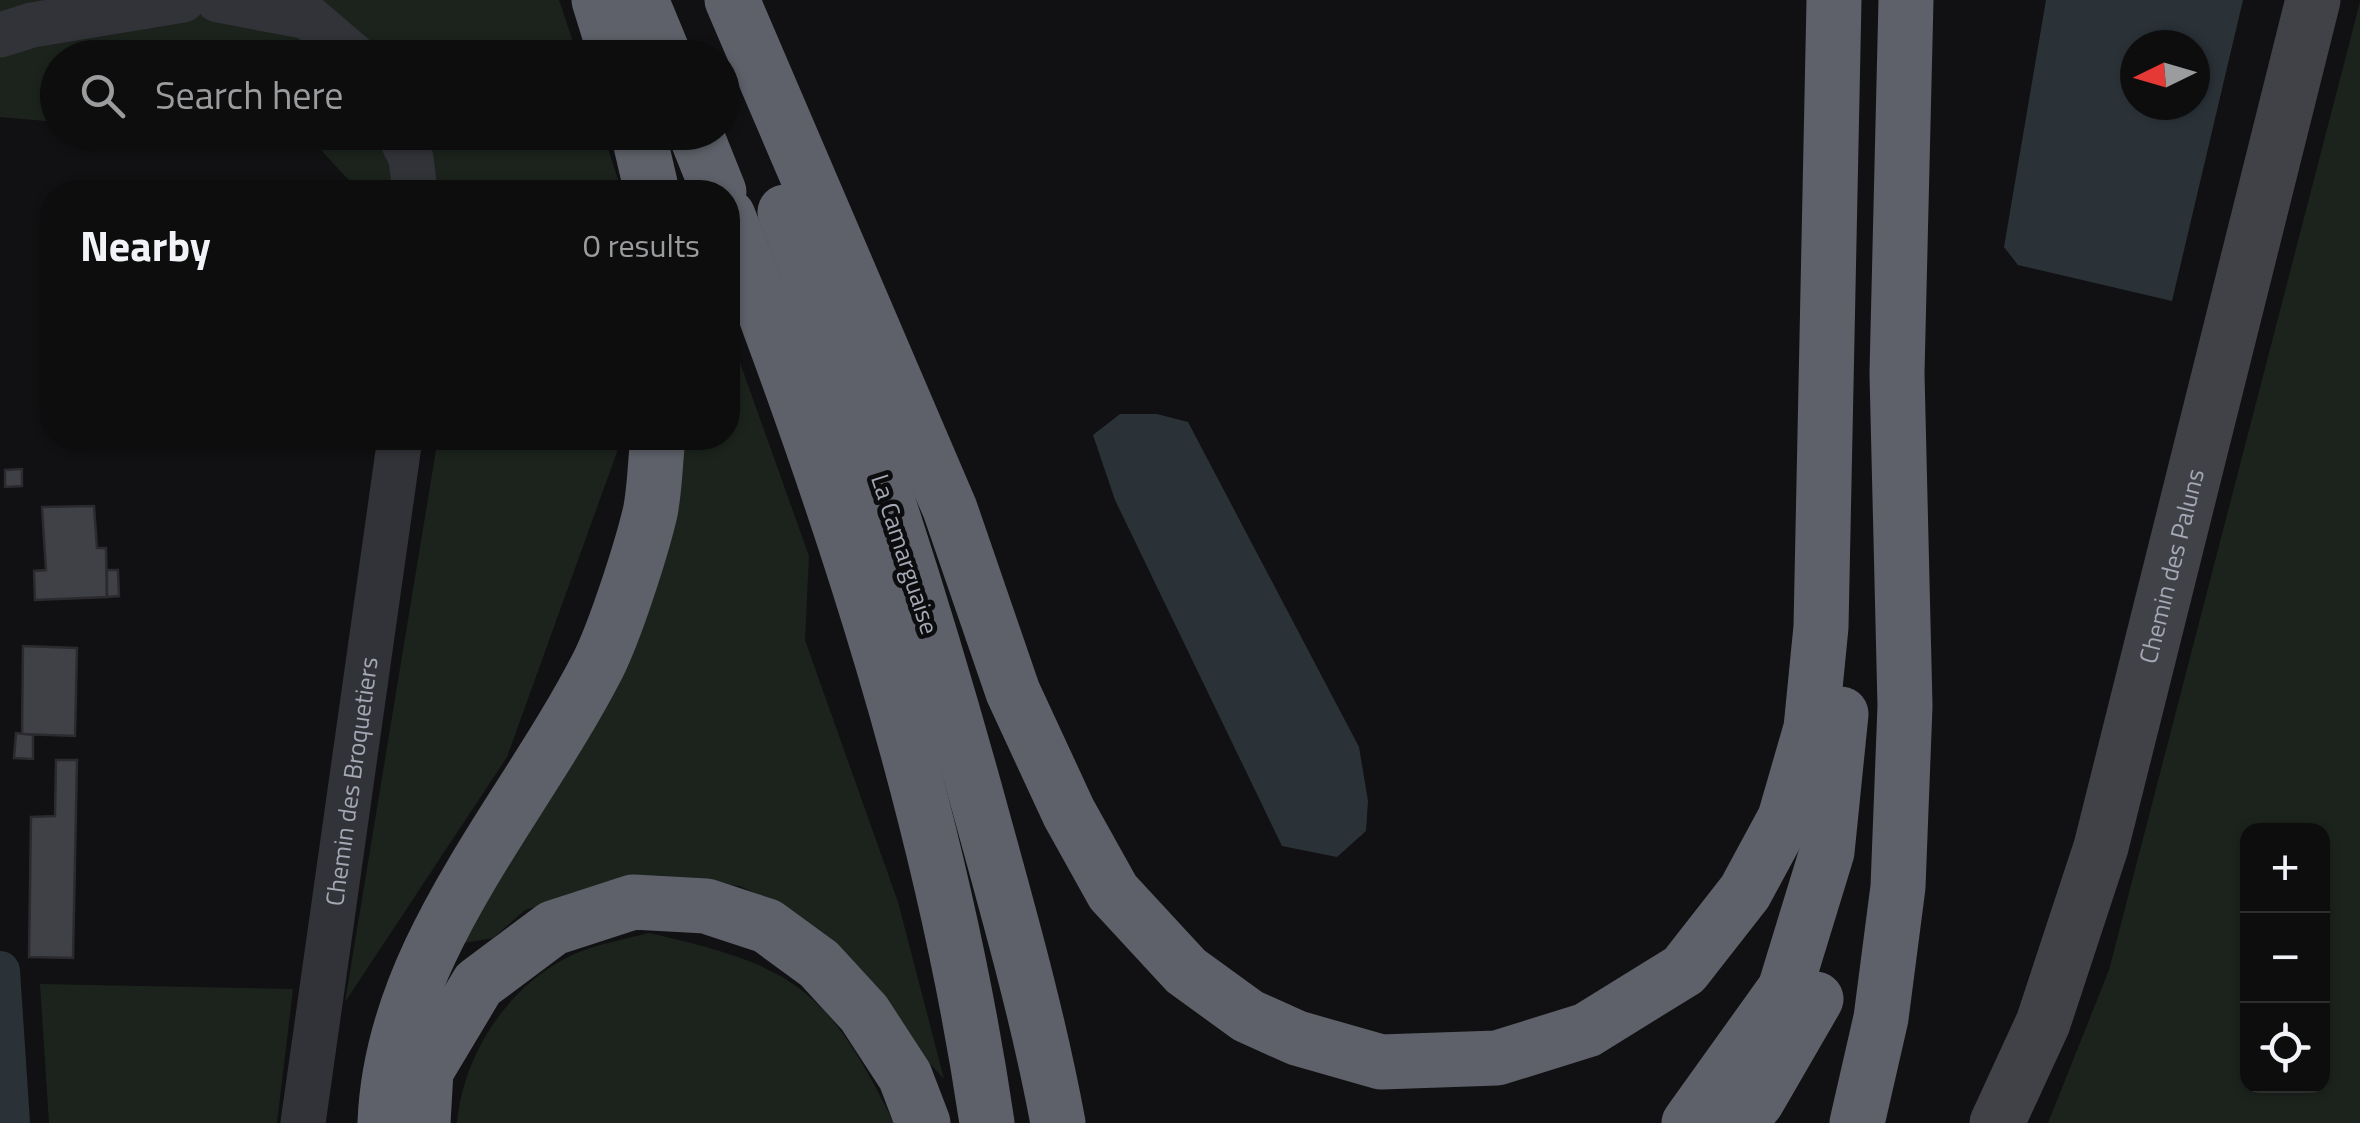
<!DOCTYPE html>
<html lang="en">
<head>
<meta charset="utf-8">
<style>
	:root { --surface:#0d0d0e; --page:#1b1b1c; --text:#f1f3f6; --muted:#9a9c9e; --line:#2d2d2e }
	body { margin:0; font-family:"Titillium Web",sans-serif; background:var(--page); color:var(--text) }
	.controls { position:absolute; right:30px; bottom:30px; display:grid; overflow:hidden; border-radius:20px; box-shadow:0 2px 8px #0004 }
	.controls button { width:90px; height:90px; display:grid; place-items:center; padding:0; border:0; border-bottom:2px solid var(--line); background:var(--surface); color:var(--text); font:50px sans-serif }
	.compass { position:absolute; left:2120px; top:30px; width:90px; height:90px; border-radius:50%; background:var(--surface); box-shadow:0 2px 8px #0004; rotate:265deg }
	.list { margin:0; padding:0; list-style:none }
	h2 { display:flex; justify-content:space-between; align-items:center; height:130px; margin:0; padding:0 40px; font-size:42px }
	h2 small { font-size:32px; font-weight:400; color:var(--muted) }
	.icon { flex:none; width:55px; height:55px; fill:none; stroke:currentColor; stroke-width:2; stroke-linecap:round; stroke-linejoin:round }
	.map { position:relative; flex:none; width:2360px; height:1123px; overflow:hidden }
	.search { position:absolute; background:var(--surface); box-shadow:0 2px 8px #0004; left:40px; top:40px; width:700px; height:110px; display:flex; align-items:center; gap:25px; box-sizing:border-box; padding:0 35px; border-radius:55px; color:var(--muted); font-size:38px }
	.panel { position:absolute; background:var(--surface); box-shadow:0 2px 8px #0004; left:40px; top:180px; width:700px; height:270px; border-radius:40px }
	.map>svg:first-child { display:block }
	.green { fill:#1c231d; fill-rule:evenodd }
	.water { fill:#2a3238; fill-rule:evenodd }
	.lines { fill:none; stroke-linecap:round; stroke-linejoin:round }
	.canal { stroke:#2a3238; stroke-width:40 }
	.building { fill:#404146; stroke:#2b2b2f; stroke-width:2.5 }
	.street { stroke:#323338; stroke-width:45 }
	.secondary { stroke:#404248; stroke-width:55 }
	.highway { stroke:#5e6169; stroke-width:55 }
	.labels { text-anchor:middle; stroke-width:9; stroke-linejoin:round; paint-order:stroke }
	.street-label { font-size:25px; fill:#a3a8b4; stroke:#0c0c0e }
</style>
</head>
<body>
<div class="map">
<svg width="2360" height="1123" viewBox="0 0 2360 1123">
	<rect width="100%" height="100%" fill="#111113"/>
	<g class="green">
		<path d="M0 0H559L578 57 58 58 57 122 0 117Z"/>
		<path d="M2360 2V1123H2048L2109 970ZM2322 830V1086H2248V830Z"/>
		<path d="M305 133H603L622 192H360Z"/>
		<path d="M728 329 809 556 805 640 898 902 944 1079 791 911 740 886 638 878 525 910 493 938 458 944 655 556 687 438H728Z"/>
		<path d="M438 438H622L507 757 345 1002Z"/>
		<path d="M649 933C795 966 827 988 894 1123H457C464 1048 516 973 590 948 609 942 630 938 649 933Z"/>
		<path d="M40 984 293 989 277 1123H49Z"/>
	</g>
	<g class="water">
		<path d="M2046 0H2243L2172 301 2018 265 2004 247ZM2135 45H2195V105H2135Z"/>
		<path d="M1120 414H1157L1188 422 1359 747 1368 801 1366 831 1337 857 1282 846 1115 500 1093 435Z"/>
	</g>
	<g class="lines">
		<path class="canal" d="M0 971 10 1123"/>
	</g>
	<g class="building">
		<path d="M22 469V486L5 487V470Z"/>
		<path d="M94 506 97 548H106L107 597 35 600 34 571 46 570 42 507Z"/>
		<path d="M107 570H118L119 596 107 597Z"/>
		<path d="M23 646 77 648 75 736 22 734Z"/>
		<path d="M16 733 33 735V759L14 758Z"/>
		<path d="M56 760H77L73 958 29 957 31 817 55 816Z"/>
	</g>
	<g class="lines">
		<g class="street">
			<path d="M218 0 308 17 356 58"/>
			<path d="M0 35 32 25 183 0"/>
			<path d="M398 132 411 158 415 192"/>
			<path id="s1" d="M303 1123 400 438"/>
		</g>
		<path class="secondary" id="s2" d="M1997 1123 2043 1023 2101 847 2313 0"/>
		<g class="highway">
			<path d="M599 0 617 58"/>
			<path d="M641 0 665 58"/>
			<path d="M732 0 950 509 1013 692 1069 813 1113 892 1186 971 1248 1016 1297 1038 1381 1062 1497 1058 1587 1030 1684 970 1745 892 1785 818 1811 728 1821 627 1834 0"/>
			<path d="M638 132 652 192"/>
			<path d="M695 132 719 192"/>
			<path d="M785 212C860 407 924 605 979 805 1008 911 1038 1015 1058 1123"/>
			<path d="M728 216C840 505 942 816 987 1123"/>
			<path d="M385 1123C391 950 523 812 598 665 615 631 641 551 650 513 655 489 655 462 658 438"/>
			<path d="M423 1123 426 1071 478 984 553 928 633 902 706 906 767 926 819 964 864 1013 905 1076 923 1123"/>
			<path d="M1689 1123 1785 989 1827 852 1841 714"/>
			<path d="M1738 1123 1757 1101 1816 999"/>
			<path d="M1857 1123 1881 1018 1898 887 1905 706 1897 373 1906 0"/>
		</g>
	</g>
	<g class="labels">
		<g class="street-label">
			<text transform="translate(905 554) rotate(72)" y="9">La Camarguaise</text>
			<text dy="9" stroke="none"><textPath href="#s2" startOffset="585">Chemin des Paluns</textPath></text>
			<text dy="9" stroke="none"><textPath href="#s1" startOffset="345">Chemin des Broquetiers</textPath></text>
		</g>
	</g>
</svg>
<div class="controls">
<button>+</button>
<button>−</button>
<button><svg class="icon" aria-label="locate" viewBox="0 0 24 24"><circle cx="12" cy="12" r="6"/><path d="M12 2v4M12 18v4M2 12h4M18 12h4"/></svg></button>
</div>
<svg class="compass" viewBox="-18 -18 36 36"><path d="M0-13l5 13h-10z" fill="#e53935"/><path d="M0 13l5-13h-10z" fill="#9a9c9e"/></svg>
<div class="search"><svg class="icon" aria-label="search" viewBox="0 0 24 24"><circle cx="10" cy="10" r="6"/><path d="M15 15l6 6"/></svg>Search here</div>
<section class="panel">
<h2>Nearby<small>0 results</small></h2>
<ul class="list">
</ul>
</section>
</div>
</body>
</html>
